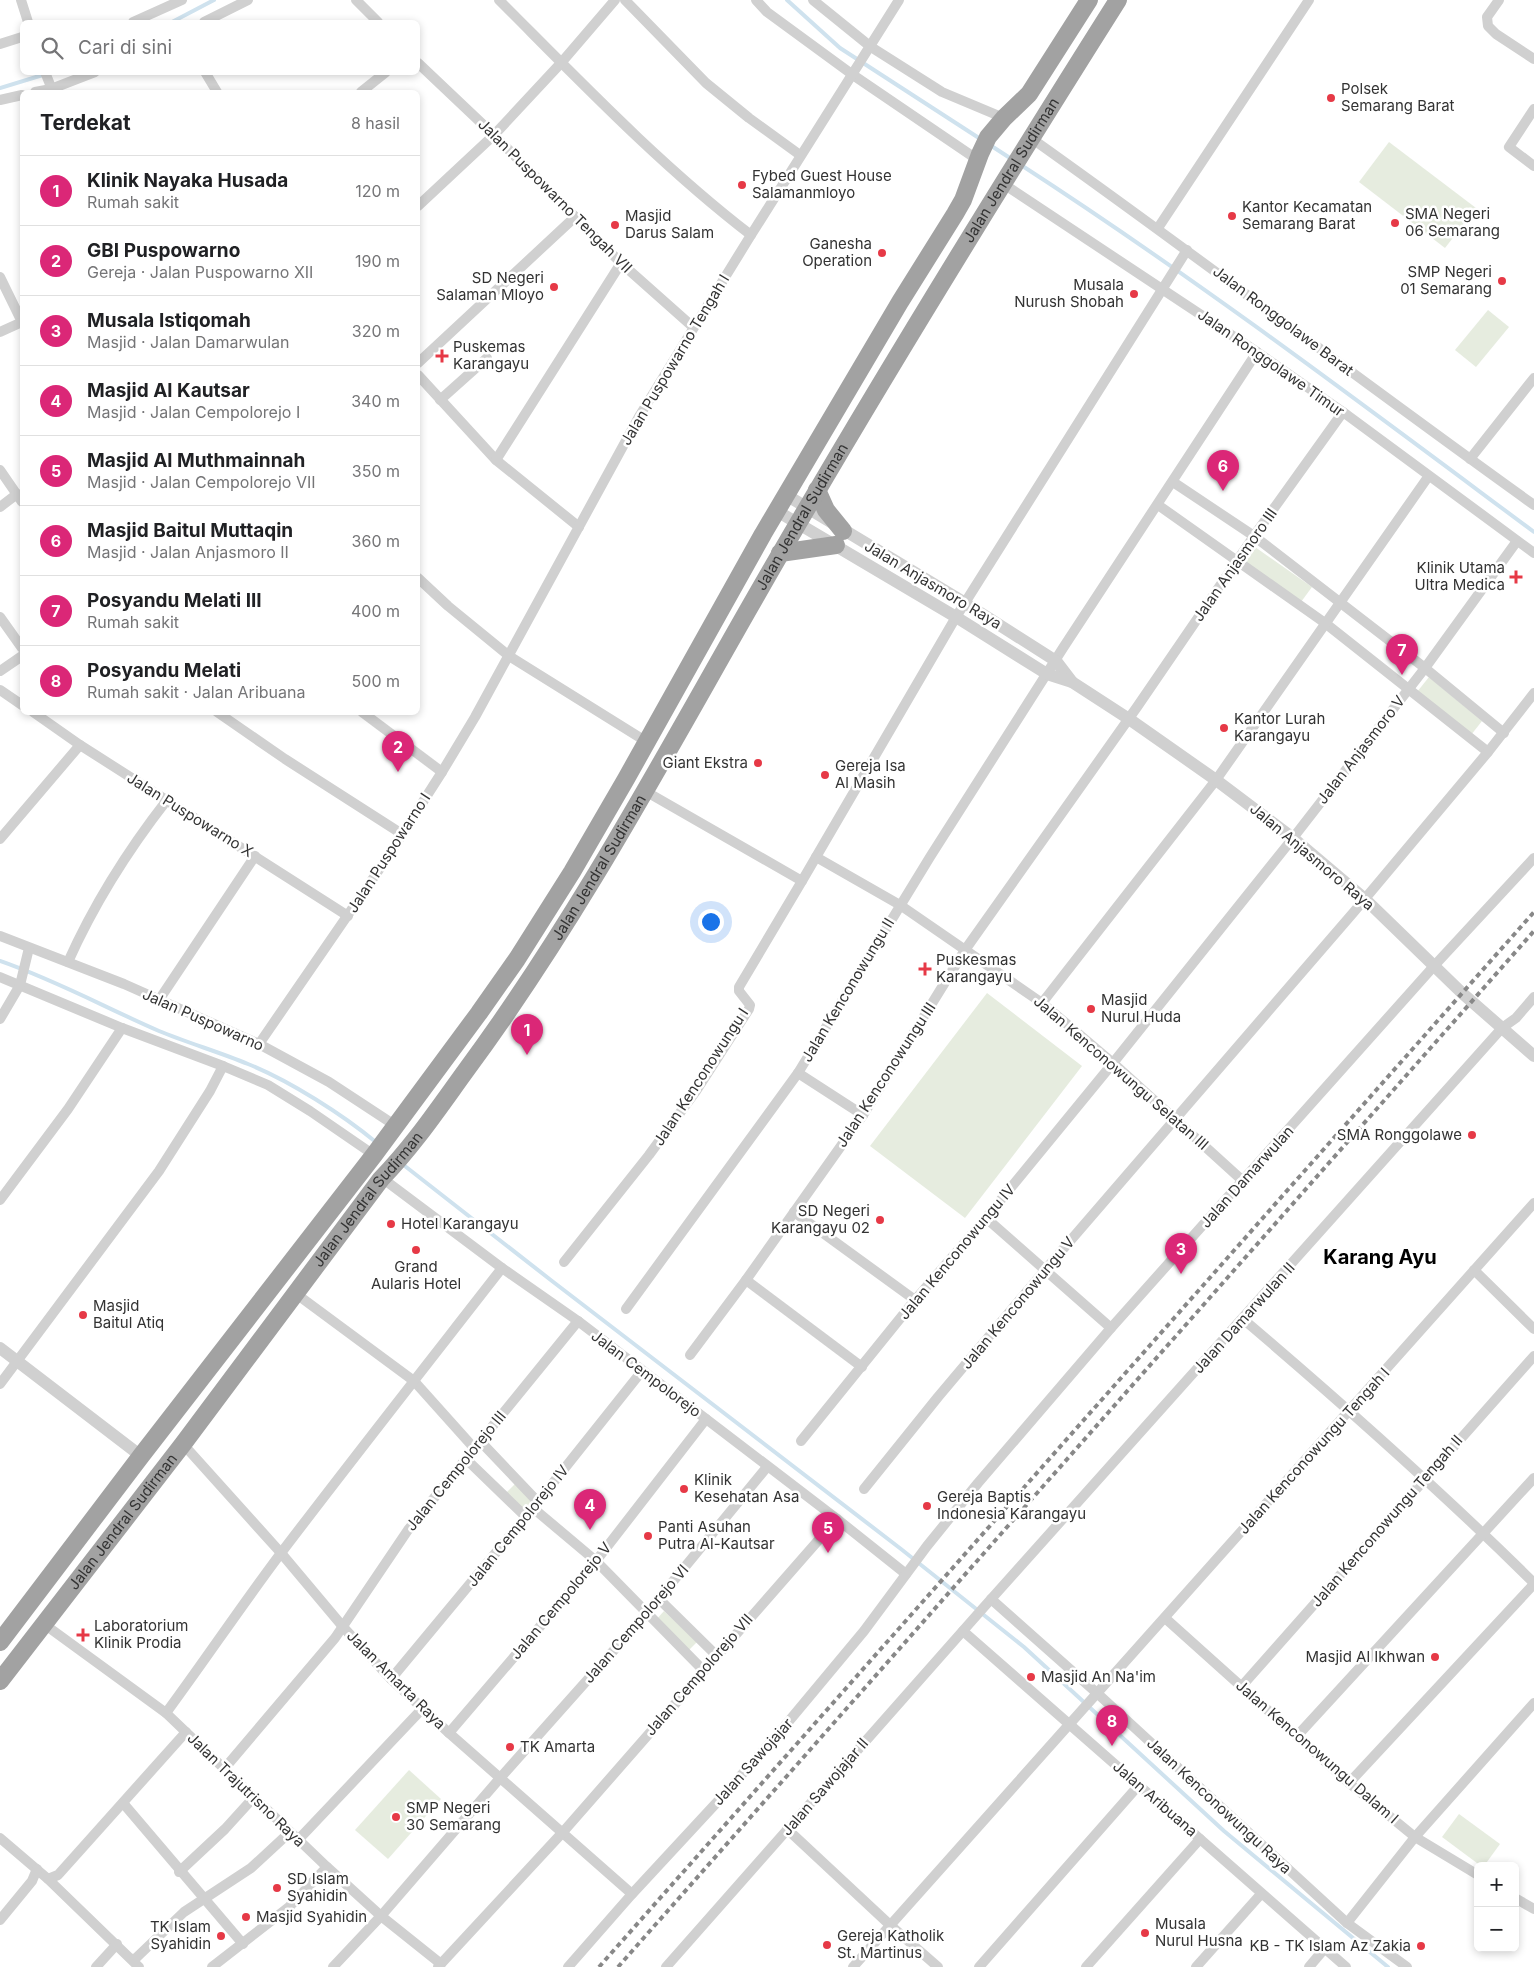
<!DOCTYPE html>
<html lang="id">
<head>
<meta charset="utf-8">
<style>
	:root { --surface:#fff; --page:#f6f6f6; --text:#202124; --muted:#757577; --line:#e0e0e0; --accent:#db2777 }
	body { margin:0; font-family:Inter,sans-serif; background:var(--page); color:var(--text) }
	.controls { position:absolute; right:15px; bottom:15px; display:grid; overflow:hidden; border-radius:8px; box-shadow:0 2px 8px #0003 }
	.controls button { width:45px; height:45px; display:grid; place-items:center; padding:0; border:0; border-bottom:1px solid var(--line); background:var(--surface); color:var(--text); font:25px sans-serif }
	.you { position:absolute; left:710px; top:921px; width:18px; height:18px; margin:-12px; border:4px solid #fff; border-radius:50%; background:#1a73e8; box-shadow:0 0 0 8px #1a73e833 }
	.badge { display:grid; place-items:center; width:32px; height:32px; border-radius:50%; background:var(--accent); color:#fff; font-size:16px; font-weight:700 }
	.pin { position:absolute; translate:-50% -41px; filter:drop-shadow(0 1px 2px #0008) }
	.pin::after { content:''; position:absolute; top:26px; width:18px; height:15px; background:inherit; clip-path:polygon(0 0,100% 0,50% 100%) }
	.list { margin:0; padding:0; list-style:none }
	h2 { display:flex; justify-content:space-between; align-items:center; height:65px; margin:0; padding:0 20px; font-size:21px }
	h2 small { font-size:16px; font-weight:400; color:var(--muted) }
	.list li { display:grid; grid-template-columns:32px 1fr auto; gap:15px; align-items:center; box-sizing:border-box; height:70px; padding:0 20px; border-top:1px solid var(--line) }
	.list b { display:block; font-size:19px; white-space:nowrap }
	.list p { margin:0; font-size:16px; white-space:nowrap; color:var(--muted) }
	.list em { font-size:16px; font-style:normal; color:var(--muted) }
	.icon { flex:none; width:28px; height:28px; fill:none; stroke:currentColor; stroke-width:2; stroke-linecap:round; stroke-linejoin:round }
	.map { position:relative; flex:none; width:1534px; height:1967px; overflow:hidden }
	.search { position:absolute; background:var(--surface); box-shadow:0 2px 8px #0003; left:20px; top:20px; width:400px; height:55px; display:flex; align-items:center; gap:12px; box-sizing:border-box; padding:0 18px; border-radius:8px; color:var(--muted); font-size:19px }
	.panel { position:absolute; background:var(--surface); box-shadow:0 2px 8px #0003; left:20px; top:90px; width:400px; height:625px; border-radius:8px }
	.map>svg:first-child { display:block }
	.pitch { fill:#e6ecdf }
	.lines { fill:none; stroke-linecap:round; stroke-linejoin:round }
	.stream { stroke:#cfe2ee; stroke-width:4 }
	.minor { stroke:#d0d0d0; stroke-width:10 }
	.tertiary { stroke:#d0d0d0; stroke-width:12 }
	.trunk { stroke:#a2a2a2; stroke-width:18 }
	.rail { stroke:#888; stroke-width:4; stroke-dasharray:5 4; stroke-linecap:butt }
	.poi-dot { fill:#e63946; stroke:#fff; stroke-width:2 }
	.labels { text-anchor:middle; stroke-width:5; stroke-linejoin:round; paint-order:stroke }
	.poi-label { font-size:15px; fill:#333; stroke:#fff; text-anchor:start }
	.street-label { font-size:15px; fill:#333; stroke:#fff }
	.district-label { font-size:20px; font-weight:bold; fill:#000; stroke:#fff }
</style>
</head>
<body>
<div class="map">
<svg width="1534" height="1967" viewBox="0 0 1534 1967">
	<rect width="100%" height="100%" fill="#fff"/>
	<g class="pitch">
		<path d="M1389 142 1476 208 1445 248 1359 182Z"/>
		<path d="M1488 310 1509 327 1476 367 1455 350Z"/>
		<path d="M1255 547 1312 587 1301 602 1244 562Z"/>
		<path d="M1429 677 1482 721 1471 735 1417 692Z"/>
		<path d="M987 993 1082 1066 965 1218 870 1146Z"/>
		<path d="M515 1484 533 1501 524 1511 505 1494Z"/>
		<path d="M664 1611 697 1642 688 1651 656 1620Z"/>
		<path d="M409 1770 441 1799 388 1859 355 1830Z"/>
		<path d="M1459 1814 1500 1844 1484 1866H1481L1442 1837Z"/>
	</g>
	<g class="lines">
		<g class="stream">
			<path d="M787 0 840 48 982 140"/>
			<path d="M172 22 214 0"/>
			<path d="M0 88 46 74"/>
			<path d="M990 145 1013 160"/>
			<path d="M1021 165C1197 279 1366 407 1534 532"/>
			<path d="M0 961C55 980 106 1008 159 1031 188 1043 219 1052 248 1064 290 1081 342 1114 377 1143"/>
			<path d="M401 1163 552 1281 901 1549 1024 1647 1224 1831 1388 1967"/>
		</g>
		<g class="minor">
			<path d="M21 0 28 22"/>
			<path d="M356 0 378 22"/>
			<path d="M499 0C580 81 660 165 751 235"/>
			<path d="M625 0 706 83 749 118 800 155"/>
			<path d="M756 0 767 12 853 75 978 160"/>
			<path d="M813 0 871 47 942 92 1004 118"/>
			<path d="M1499 0 1487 17 1488 26 1496 34 1534 59"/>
			<path d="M133 22 182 0"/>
			<path d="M204 22 248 0"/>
			<path d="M0 44 22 37"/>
			<path d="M418 63 494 135 621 263 693 327"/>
			<path d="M45 72 53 92"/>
			<path d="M205 72 217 92"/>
			<path d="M35 92 51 89 95 72"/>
			<path d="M361 92 386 72"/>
			<path d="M0 100 22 95"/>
			<path d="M1534 109 1509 147 1534 166"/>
			<path d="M1031 138C1200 258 1365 384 1534 505"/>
			<path d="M1002 183 1257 352 1343 412 1534 553"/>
			<path d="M418 206 494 135 561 63 615 0"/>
			<path d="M1158 228 1309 0"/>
			<path d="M0 277 22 322"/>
			<path d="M0 332 22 322"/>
			<path d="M418 363 575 217"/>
			<path d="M418 375 496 460 579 527"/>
			<path d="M440 400 487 358"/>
			<path d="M1470 459 1534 378"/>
			<path d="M496 460 621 263"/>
			<path d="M0 470 22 502"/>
			<path d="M1173 482 1254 536 1425 668 1504 733"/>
			<path d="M1158 505 1325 623 1488 752"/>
			<path d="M0 507 17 494"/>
			<path d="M418 578 448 606 509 656 647 742"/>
			<path d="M0 617 22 648"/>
			<path d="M0 671 22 656"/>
			<path d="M0 690 22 705"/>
			<path d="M33 712 80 745 348 916"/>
			<path d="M217 712 285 759 402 834"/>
			<path d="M362 712 442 772"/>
			<path d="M645 791 802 881 816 857 900 905 1042 1003 1113 1063 1243 1181"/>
			<path d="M0 839 80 745"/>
			<path d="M816 857 956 617 1187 250"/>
			<path d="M0 936 124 984 259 1044 329 1082 396 1126"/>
			<path d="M68 962C94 904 128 850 167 800"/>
			<path d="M0 977 122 1028 223 1066 268 1085 310 1111 374 1155"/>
			<path d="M159 1000 255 856"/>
			<path d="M1042 1003 1216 780 1428 477"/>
			<path d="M0 1019 20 985 29 948"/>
			<path d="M259 1044 385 861 442 772 475 717 640 415 751 235 899 0"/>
			<path d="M798 1073 863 1115"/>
			<path d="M381 1179 390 1184 502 1268 578 1321 837 1519 906 1574"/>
			<path d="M0 1200 68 1109 122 1028"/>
			<path d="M794 1212 915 1300"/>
			<path d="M986 1218 1111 1328"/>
			<path d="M564 1262 649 1155 696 1091 749 1009 750 1005 739 991V987L802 881"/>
			<path d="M1474 1270 1534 1329"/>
			<path d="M746 1280 862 1367"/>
			<path d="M295 1293 414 1381 474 1448"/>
			<path d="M626 1309 798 1073 930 857 1063 648 1257 352"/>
			<path d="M1243 1319C1343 1404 1441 1491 1534 1583"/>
			<path d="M690 1355 746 1280 863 1115 965 950 1137 707 1254 536 1343 412"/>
			<path d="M0 1384 159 1171 210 1091 223 1066"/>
			<path d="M480 1441 538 1502"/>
			<path d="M801 1441 915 1300 986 1218 1113 1063 1293 838 1425 668 1517 541"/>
			<path d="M183 1444 281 1553 344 1628 391 1679 449 1733 632 1894"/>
			<path d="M466 1459 526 1517"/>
			<path d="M864 1489 938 1397 1045 1270 1353 913 1488 752 1534 693"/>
			<path d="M533 1508 596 1561 703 1670"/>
			<path d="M659 1599 716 1655"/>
			<path d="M991 1599 1098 1694 1347 1923 1407 1967"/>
			<path d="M1165 1618 1349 1783 1415 1837 1478 1875"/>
			<path d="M44 1624 166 1713 327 1867 381 1916 441 1964"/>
			<path d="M963 1631 1346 1967"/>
			<path d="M391 1679 533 1508 642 1371"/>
			<path d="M1241 1687 1534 1356"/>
			<path d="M166 1713C205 1660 242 1605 281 1553 354 1457 428 1363 502 1268"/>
			<path d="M449 1733 596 1561 706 1419"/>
			<path d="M1297 1736 1534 1478"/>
			<path d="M224 1769 335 1638 408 1530 578 1321"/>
			<path d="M1349 1783 1534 1584"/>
			<path d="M123 1803 243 1944"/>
			<path d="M787 1829 890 1925 938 1967"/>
			<path d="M0 1838 48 1879 139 1967"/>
			<path d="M298 1840 423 1708"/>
			<path d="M179 1872 225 1829 254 1797"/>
			<path d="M48 1879 58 1875 186 1732"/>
			<path d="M1515 1898 1534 1909"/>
			<path d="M0 1920 32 1881 37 1869"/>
			<path d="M1347 1923 1415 1837 1534 1703"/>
			<path d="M132 1959 136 1958 184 1912 251 1868 290 1832"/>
			<path d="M96 1967 117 1944"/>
			<path d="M212 1967 289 1907 327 1867"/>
			<path d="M333 1967 381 1916 501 1777 647 1613 767 1467"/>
			<path d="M438 1967 563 1832 837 1519"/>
			<path d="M568 1967 632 1894 720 1799 784 1727 864 1631 927 1546 978 1483 1111 1328 1434 966 1534 858"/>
			<path d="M666 1967 984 1607 1502 1028 1516 1018 1534 997"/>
			<path d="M853 1967 1534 1203"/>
			<path d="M979 1967 1139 1785"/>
			<path d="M1086 1967 1200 1839"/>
			<path d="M1196 1967 1261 1894"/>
			<path d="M1309 1967 1325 1948"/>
		</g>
		<g class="tertiary">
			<path d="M786 495 965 603 1056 661 1072 682"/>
			<path d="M777 511 956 617 1047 674 1072 682 1129 719 1216 780 1293 838 1365 899 1462 993 1534 1056"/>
			<path d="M0 1348 141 1456"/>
		</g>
		<g class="trunk">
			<path d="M817 490 826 510 843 531"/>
			<path d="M780 553 836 545"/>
			<path d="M0 1642 141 1456 374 1155 479 1013 517 959 572 872 626 779 763 534 900 302 955 214 963 200 980 154 988 137 1004 118 1029 94 1089 0"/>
			<path id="s1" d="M0 1681 183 1444 381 1179C414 1145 440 1106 467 1069 574 924 659 766 748 610 866 403 991 201 1118 0"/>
		</g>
		<g class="rail">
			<path d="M599 1967 1534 912"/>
			<path d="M618 1967 1534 931"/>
		</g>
	</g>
	<g class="poi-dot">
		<circle cx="1331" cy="98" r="5"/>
		<circle cx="742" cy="185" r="5"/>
		<circle cx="1232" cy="216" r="5"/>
		<circle cx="1395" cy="223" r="5"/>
		<circle cx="615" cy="225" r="5"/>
		<circle cx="882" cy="253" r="5"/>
		<circle cx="1502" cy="281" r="5"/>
		<circle cx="554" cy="287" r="5"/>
		<circle cx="1134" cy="294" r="5"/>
		<path d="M439.5 348.5h5v5h5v5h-5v5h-5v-5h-5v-5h5z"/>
		<path d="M1513.5 569.5h5v5h5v5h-5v5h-5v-5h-5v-5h5z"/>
		<circle cx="1224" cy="728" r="5"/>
		<circle cx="758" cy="763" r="5"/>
		<circle cx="825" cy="775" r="5"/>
		<path d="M922.5 961.5h5v5h5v5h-5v5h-5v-5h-5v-5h5z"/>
		<circle cx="1091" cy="1009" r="5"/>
		<circle cx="1472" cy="1135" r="5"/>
		<circle cx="880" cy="1220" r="5"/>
		<circle cx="391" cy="1224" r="5"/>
		<circle cx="416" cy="1250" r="5"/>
		<circle cx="83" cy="1315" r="5"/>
		<circle cx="684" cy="1489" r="5"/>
		<circle cx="927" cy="1506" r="5"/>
		<circle cx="648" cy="1536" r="5"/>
		<path d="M80.5 1627.5h5v5h5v5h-5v5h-5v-5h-5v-5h5z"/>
		<circle cx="1435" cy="1657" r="5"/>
		<circle cx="1031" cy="1677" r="5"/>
		<circle cx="510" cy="1747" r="5"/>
		<circle cx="396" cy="1817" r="5"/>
		<circle cx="277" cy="1888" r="5"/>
		<circle cx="246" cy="1917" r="5"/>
		<circle cx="1145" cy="1933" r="5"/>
		<circle cx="221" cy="1936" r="5"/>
		<circle cx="827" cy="1945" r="5"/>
		<circle cx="1421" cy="1946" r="5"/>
	</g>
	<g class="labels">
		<g class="poi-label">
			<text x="1341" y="94">Polsek<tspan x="1341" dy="17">Semarang Barat</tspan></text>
			<text x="752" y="181">Fybed Guest House<tspan x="752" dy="17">Salamanmloyo</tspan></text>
			<text x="1242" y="212">Kantor Kecamatan<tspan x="1242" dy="17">Semarang Barat</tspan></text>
			<text x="1405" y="219">SMA Negeri<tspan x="1405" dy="17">06 Semarang</tspan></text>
			<text x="625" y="221">Masjid<tspan x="625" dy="17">Darus Salam</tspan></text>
			<text x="872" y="249" text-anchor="end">Ganesha<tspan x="872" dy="17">Operation</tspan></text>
			<text x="1492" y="277" text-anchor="end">SMP Negeri<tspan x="1492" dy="17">01 Semarang</tspan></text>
			<text x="544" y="283" text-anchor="end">SD Negeri<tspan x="544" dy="17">Salaman Mloyo</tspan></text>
			<text x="1124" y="290" text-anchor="end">Musala<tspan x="1124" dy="17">Nurush Shobah</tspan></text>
			<text x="453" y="352">Puskemas<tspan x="453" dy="17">Karangayu</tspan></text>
			<text x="1505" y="573" text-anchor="end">Klinik Utama<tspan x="1505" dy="17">Ultra Medica</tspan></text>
			<text x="1234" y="724">Kantor Lurah<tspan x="1234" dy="17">Karangayu</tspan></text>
			<text x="748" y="768" text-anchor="end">Giant Ekstra</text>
			<text x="835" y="771">Gereja Isa<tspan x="835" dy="17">Al Masih</tspan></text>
			<text x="936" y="965">Puskesmas<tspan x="936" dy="17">Karangayu</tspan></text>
			<text x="1101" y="1005">Masjid<tspan x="1101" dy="17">Nurul Huda</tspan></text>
			<text x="1462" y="1140" text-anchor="end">SMA Ronggolawe</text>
			<text x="870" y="1216" text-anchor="end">SD Negeri<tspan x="870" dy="17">Karangayu 02</tspan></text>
			<text x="401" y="1229">Hotel Karangayu</text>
			<text x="416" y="1272" text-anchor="middle">Grand<tspan x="416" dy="17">Aularis Hotel</tspan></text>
			<text x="93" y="1311">Masjid<tspan x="93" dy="17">Baitul Atiq</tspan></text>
			<text x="694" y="1485">Klinik<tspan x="694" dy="17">Kesehatan Asa</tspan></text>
			<text x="937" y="1502">Gereja Baptis<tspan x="937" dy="17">Indonesia Karangayu</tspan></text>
			<text x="658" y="1532">Panti Asuhan<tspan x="658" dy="17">Putra Al-Kautsar</tspan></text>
			<text x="94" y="1631">Laboratorium<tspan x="94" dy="17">Klinik Prodia</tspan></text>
			<text x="1425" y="1662" text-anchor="end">Masjid Al Ikhwan</text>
			<text x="1041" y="1682">Masjid An Na'im</text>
			<text x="520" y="1752">TK Amarta</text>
			<text x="406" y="1813">SMP Negeri<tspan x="406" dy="17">30 Semarang</tspan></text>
			<text x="287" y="1884">SD Islam<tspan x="287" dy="17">Syahidin</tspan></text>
			<text x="256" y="1922">Masjid Syahidin</text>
			<text x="1155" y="1929">Musala<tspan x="1155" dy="17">Nurul Husna</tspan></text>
			<text x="211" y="1932" text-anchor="end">TK Islam<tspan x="211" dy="17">Syahidin</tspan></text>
			<text x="837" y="1941">Gereja Katholik<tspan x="837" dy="17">St. Martinus</tspan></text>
			<text x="1411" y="1951" text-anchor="end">KB - TK Islam Az Zakia</text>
		</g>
		<g class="street-label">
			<text dy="5" stroke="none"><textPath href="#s1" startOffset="1821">Jalan Jendral Sudirman</textPath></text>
			<text transform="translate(555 196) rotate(45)" y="5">Jalan Puspowarno Tengah VII</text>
			<text transform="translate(1283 321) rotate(37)" y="5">Jalan Ronggolawe Barat</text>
			<text transform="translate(675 360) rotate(-59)" y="5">Jalan Puspowarno Tengah I</text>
			<text transform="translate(1271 363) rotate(35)" y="5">Jalan Ronggolawe Timur</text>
			<text dy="5" stroke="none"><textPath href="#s1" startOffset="1416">Jalan Jendral Sudirman</textPath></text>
			<text transform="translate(1235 565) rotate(-55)" y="5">Jalan Anjasmoro III</text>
			<text transform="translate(933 585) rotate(31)" y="5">Jalan Anjasmoro Raya</text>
			<text transform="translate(1361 750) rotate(-52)" y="5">Jalan Anjasmoro V</text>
			<text transform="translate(190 815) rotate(32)" y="5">Jalan Puspowarno X</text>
			<text transform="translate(389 853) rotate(-57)" y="5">Jalan Puspowarno I</text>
			<text transform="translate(1312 857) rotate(40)" y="5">Jalan Anjasmoro Raya</text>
			<text dy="5" stroke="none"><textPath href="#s1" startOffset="1011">Jalan Jendral Sudirman</textPath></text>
			<text transform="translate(848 990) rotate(-59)" y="5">Jalan Kenconowungu II</text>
			<text transform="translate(203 1020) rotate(24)" y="5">Jalan Puspowarno</text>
			<text transform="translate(1121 1073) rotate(41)" y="5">Jalan Kenconowungu Selatan III</text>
			<text transform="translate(886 1075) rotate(-57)" y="5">Jalan Kenconowungu III</text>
			<text transform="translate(701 1077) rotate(-57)" y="5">Jalan Kenconowungu I</text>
			<text transform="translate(1247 1177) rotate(-48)" y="5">Jalan Damarwulan</text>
			<text dy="5" stroke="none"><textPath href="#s1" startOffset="606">Jalan Jendral Sudirman</textPath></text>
			<text transform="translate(957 1252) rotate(-50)" y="5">Jalan Kenconowungu IV</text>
			<text transform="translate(1018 1303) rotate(-50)" y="5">Jalan Kenconowungu V</text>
			<text transform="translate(1244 1318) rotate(-48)" y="5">Jalan Damarwulan II</text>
			<text transform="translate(646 1374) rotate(37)" y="5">Jalan Cempolorejo</text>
			<text transform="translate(1314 1451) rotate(-48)" y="5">Jalan Kenconowungu Tengah I</text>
			<text transform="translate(456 1471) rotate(-51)" y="5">Jalan Cempolorejo III</text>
			<text transform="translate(1387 1521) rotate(-49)" y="5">Jalan Kenconowungu Tengah II</text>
			<text dy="5" stroke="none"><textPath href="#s1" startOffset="201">Jalan Jendral Sudirman</textPath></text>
			<text transform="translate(518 1526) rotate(-51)" y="5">Jalan Cempolorejo IV</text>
			<text transform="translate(561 1601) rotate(-50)" y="5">Jalan Cempolorejo V</text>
			<text transform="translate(636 1624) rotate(-49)" y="5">Jalan Cempolorejo VI</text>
			<text transform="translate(699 1675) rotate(-49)" y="5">Jalan Cempolorejo VII</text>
			<text transform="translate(396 1680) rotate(45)" y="5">Jalan Amarta Raya</text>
			<text transform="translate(1317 1752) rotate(41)" y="5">Jalan Kenconowungu Dalam I</text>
			<text transform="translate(753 1762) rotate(-48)" y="5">Jalan Sawojajar</text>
			<text transform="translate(825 1787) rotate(-49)" y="5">Jalan Sawojajar II</text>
			<text transform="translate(246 1790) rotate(44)" y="5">Jalan Trajutrisno Raya</text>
			<text transform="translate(1155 1799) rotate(41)" y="5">Jalan Aribuana</text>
			<text transform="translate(1219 1806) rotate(43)" y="5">Jalan Kenconowungu Raya</text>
		</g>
		<g class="district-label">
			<text x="1380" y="1264">Karang Ayu</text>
		</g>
	</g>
</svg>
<div class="controls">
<button>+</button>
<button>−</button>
</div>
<div class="you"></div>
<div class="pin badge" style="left:527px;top:1055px">1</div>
<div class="pin badge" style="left:398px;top:772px">2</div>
<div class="pin badge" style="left:1181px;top:1274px">3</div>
<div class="pin badge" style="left:590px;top:1530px">4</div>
<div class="pin badge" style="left:828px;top:1553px">5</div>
<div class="pin badge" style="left:1223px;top:491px">6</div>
<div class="pin badge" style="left:1402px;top:675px">7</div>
<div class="pin badge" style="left:1112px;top:1746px">8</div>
<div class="search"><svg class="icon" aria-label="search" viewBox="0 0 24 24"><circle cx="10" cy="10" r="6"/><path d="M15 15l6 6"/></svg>Cari di sini</div>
<section class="panel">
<h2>Terdekat<small>8 hasil</small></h2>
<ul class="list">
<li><span class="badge">1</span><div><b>Klinik Nayaka Husada</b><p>Rumah sakit</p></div><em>120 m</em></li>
<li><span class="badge">2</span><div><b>GBI Puspowarno</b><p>Gereja · Jalan Puspowarno XII</p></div><em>190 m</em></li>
<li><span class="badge">3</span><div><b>Musala Istiqomah</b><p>Masjid · Jalan Damarwulan</p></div><em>320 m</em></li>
<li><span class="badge">4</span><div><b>Masjid Al Kautsar</b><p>Masjid · Jalan Cempolorejo I</p></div><em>340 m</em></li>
<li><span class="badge">5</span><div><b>Masjid Al Muthmainnah</b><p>Masjid · Jalan Cempolorejo VII</p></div><em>350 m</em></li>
<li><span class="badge">6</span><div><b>Masjid Baitul Muttaqin</b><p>Masjid · Jalan Anjasmoro II</p></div><em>360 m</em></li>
<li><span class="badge">7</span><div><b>Posyandu Melati III</b><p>Rumah sakit</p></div><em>400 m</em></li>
<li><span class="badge">8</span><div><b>Posyandu Melati</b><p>Rumah sakit · Jalan Aribuana</p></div><em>500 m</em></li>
</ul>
</section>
</div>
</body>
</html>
